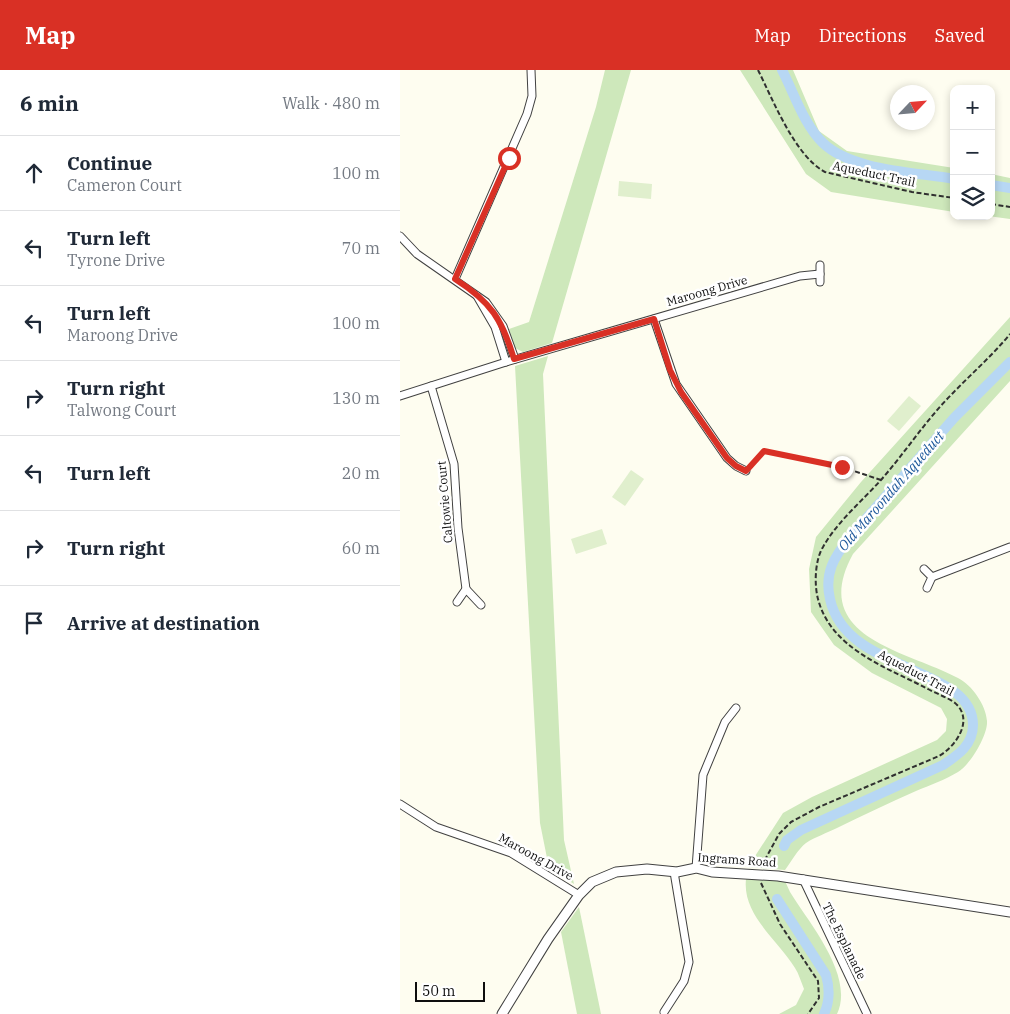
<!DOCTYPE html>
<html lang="en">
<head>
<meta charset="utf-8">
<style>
	:root { --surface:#fff; --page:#f2f2f3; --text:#1f2937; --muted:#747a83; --line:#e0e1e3; --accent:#d93025 }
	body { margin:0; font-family:"IBM Plex Serif",serif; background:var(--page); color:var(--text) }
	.controls { position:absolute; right:15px; top:15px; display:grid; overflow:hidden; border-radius:10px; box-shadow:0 2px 8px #0003 }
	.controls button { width:45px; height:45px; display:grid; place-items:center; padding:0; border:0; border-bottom:1px solid var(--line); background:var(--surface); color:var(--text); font:25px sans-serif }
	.compass { position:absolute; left:490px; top:15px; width:45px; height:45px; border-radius:50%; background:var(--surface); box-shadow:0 2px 8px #0003; rotate:64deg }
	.scale { position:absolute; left:15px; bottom:12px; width:70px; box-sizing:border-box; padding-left:5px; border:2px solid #0e0e0e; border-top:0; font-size:14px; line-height:18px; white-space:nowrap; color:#0e0e0e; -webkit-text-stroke:4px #fff; paint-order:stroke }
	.stop { position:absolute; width:15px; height:15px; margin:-11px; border:4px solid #d93025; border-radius:50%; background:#fff }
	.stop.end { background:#d93025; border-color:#fff; box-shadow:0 1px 5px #0008 }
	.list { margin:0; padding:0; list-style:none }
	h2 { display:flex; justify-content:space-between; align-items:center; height:65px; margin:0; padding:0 20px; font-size:21px }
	h2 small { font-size:16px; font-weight:400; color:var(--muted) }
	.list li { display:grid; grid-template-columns:32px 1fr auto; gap:15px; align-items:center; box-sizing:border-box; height:75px; padding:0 20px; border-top:1px solid var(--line) }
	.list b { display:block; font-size:19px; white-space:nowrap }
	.list p { margin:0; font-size:16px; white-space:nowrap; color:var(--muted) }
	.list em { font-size:16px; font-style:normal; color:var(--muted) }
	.icon { flex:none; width:28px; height:28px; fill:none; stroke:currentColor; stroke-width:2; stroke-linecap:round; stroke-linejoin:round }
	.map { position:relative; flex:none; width:610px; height:944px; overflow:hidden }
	header { display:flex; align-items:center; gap:30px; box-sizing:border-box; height:70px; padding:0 25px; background:var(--accent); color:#fff }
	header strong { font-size:24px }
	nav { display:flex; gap:28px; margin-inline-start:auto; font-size:18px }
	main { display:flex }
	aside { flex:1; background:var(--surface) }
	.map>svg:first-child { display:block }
	.green { fill:#cee8bb }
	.pitch { fill:#e0efcd }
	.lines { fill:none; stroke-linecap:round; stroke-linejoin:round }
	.canal { stroke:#b7d7f4; stroke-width:10 }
	.minor-casing { stroke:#414141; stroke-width:9 }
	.tertiary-casing { stroke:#414141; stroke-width:11 }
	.path { stroke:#303030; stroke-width:2; stroke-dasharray:5 2.5; stroke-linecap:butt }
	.minor { stroke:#fff; stroke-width:7 }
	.tertiary { stroke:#fff; stroke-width:9 }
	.route { stroke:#d93025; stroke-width:6 }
	.labels { text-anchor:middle; stroke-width:5; stroke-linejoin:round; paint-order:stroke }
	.street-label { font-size:12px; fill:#0e0e0e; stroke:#fff }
	.water-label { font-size:14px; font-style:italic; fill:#1d589b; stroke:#fff }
</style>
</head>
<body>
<header>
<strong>Map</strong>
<nav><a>Map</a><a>Directions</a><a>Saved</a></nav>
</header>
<main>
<aside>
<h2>6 min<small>Walk · 480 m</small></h2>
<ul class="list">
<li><svg class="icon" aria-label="ahead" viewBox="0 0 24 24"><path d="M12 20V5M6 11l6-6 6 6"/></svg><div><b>Continue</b><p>Cameron Court</p></div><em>100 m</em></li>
<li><svg class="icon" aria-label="left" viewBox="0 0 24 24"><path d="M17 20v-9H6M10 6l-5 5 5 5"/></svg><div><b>Turn left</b><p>Tyrone Drive</p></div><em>70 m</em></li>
<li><svg class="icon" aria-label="left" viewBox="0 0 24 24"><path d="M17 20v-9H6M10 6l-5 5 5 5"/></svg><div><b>Turn left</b><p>Maroong Drive</p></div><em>100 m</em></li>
<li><svg class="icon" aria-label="right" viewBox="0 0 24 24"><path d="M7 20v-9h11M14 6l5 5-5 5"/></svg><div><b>Turn right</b><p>Talwong Court</p></div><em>130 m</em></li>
<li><svg class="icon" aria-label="left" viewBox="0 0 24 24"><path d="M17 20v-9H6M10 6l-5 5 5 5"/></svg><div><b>Turn left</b></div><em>20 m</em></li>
<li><svg class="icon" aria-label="right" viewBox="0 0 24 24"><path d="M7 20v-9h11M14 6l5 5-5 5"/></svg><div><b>Turn right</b></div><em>60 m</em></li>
<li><svg class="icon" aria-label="arrive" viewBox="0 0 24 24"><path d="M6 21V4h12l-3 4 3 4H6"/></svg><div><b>Arrive at destination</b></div></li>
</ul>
</aside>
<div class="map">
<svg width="610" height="944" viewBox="0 0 610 944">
	<rect width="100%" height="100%" fill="#fefdf0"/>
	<g class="green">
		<path d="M205 0H231L152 273 123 282 115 278 109 259 129 252 196 37Z"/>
		<path d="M340 0H393L419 61 447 81 554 98V142L431 122 406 104Z"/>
		<path d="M591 104 610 108V149L588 146H591Z"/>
		<path d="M610 247V311L453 484C407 568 508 581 558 608 572 615 586 635 587 651 588 665 570 695 558 702 545 710 530 715 516 721 489 733 463 745 437 758 427 763 415 767 406 773 398 779 391 792 385 800L348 797 383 743 412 727 537 670 546 661 547 649 541 638 472 603 434 575 411 542 409 499 416 467 461 412Z"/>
		<path d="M148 286 143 304 164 770 174 814 149 798 140 753 115 296Z"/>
		<path d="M346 809 385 811 390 822C409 853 455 906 437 944H379L396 935 404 919C401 912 399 904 395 898 378 870 342 845 346 809Z"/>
		<path d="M179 837 201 944H177L161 862Z"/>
	</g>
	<g class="pitch">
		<path d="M219 111 252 114 251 129 218 126Z"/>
		<path d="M509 326 521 336 499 361 487 351Z"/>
		<path d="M231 400 244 409 225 436 212 427Z"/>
		<path d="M202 459 207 474 176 484 171 469Z"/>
	</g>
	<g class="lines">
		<g class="canal">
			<path d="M382 0C394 23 404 55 423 73 452 101 515 102 554 109"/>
			<path d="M591 115 610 118"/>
			<path d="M384 776 387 770 401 760 543 695C558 685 573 675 573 655 573 595 446 604 430 529 424 503 434 487 450 467L554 348 610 292"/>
			<path d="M377 829 426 905C430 919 430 931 424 944"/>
		</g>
		<g class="minor-casing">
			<g id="minor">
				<path d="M0 166 17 184 86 232 103 256 115 289"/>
				<path d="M55 209 127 44 132 26 131 0"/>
				<path d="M420 212V195"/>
				<path d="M77 226 95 257 106 292"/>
				<path d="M254 249 276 314 327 388 336 396 346 401"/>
				<path d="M31 316 54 394 58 458 66 519"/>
				<path d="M0 326 106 292 400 206 420 204"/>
				<path d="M524 499 532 507 527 518"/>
				<path d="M532 507 610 477"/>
				<path d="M57 532 66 519 81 535"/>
				<path d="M0 734 36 757 111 783 179 825"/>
				<path d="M296 798 303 705 325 652 336 638"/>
				<path d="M403 809 467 944"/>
				<path d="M264 942 284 911 289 892 274 802"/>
			</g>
		</g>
		<g class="tertiary-casing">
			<path id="tertiary" d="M102 944 148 869 179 825 192 812 216 802 247 799 277 802 296 798 312 802 378 806 610 842"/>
		</g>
		<g class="path">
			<path d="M358 0C373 30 395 86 425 102L512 122 554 128"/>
			<path d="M591 134 610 137"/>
			<path d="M351 395 364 381 442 397 481 410"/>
			<path d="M361 797 379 764 391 752 419 737 539 686C555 677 575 650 555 633 547 627 537 624 528 619 486 597 431 579 418 529 414 514 415 490 423 477 437 452 461 432 480 411 505 383 525 351 552 324 571 304 592 286 610 264"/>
			<path d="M361 813 380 854 418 911 419 928 408 944"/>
		</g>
		<use href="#minor" class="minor"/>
		<use href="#tertiary" class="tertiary"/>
	</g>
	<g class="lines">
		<path class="route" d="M109 88 55 209C91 232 102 249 114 289L254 249 270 300 281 322 327 388 336 396 346 401 364 381 442 397"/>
	</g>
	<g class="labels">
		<g class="street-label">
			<text transform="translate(474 104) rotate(12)" y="4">Aqueduct Trail</text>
			<text transform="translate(307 221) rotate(-16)" y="4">Maroong Drive</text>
			<text transform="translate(45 432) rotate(-95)" y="4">Caltowie Court</text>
			<text transform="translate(516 603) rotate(28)" y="4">Aqueduct Trail</text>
			<text transform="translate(136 787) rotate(29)" y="4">Maroong Drive</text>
			<text transform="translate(337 790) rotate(4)" y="4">Ingrams Road</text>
			<text transform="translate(444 871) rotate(64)" y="4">The Esplanade</text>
		</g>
		<g class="water-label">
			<text transform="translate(491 421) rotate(-49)" y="5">Old Maroondah Aqueduct</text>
		</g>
	</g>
</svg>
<div class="controls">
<button>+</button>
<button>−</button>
<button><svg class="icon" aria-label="layers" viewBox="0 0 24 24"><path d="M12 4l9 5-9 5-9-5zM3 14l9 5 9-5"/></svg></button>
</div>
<svg class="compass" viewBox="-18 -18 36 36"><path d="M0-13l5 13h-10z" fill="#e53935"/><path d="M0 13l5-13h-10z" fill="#747a83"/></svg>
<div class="scale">50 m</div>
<div class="stop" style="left:109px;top:88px"></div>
<div class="stop end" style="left:442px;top:397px"></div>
</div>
</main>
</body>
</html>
